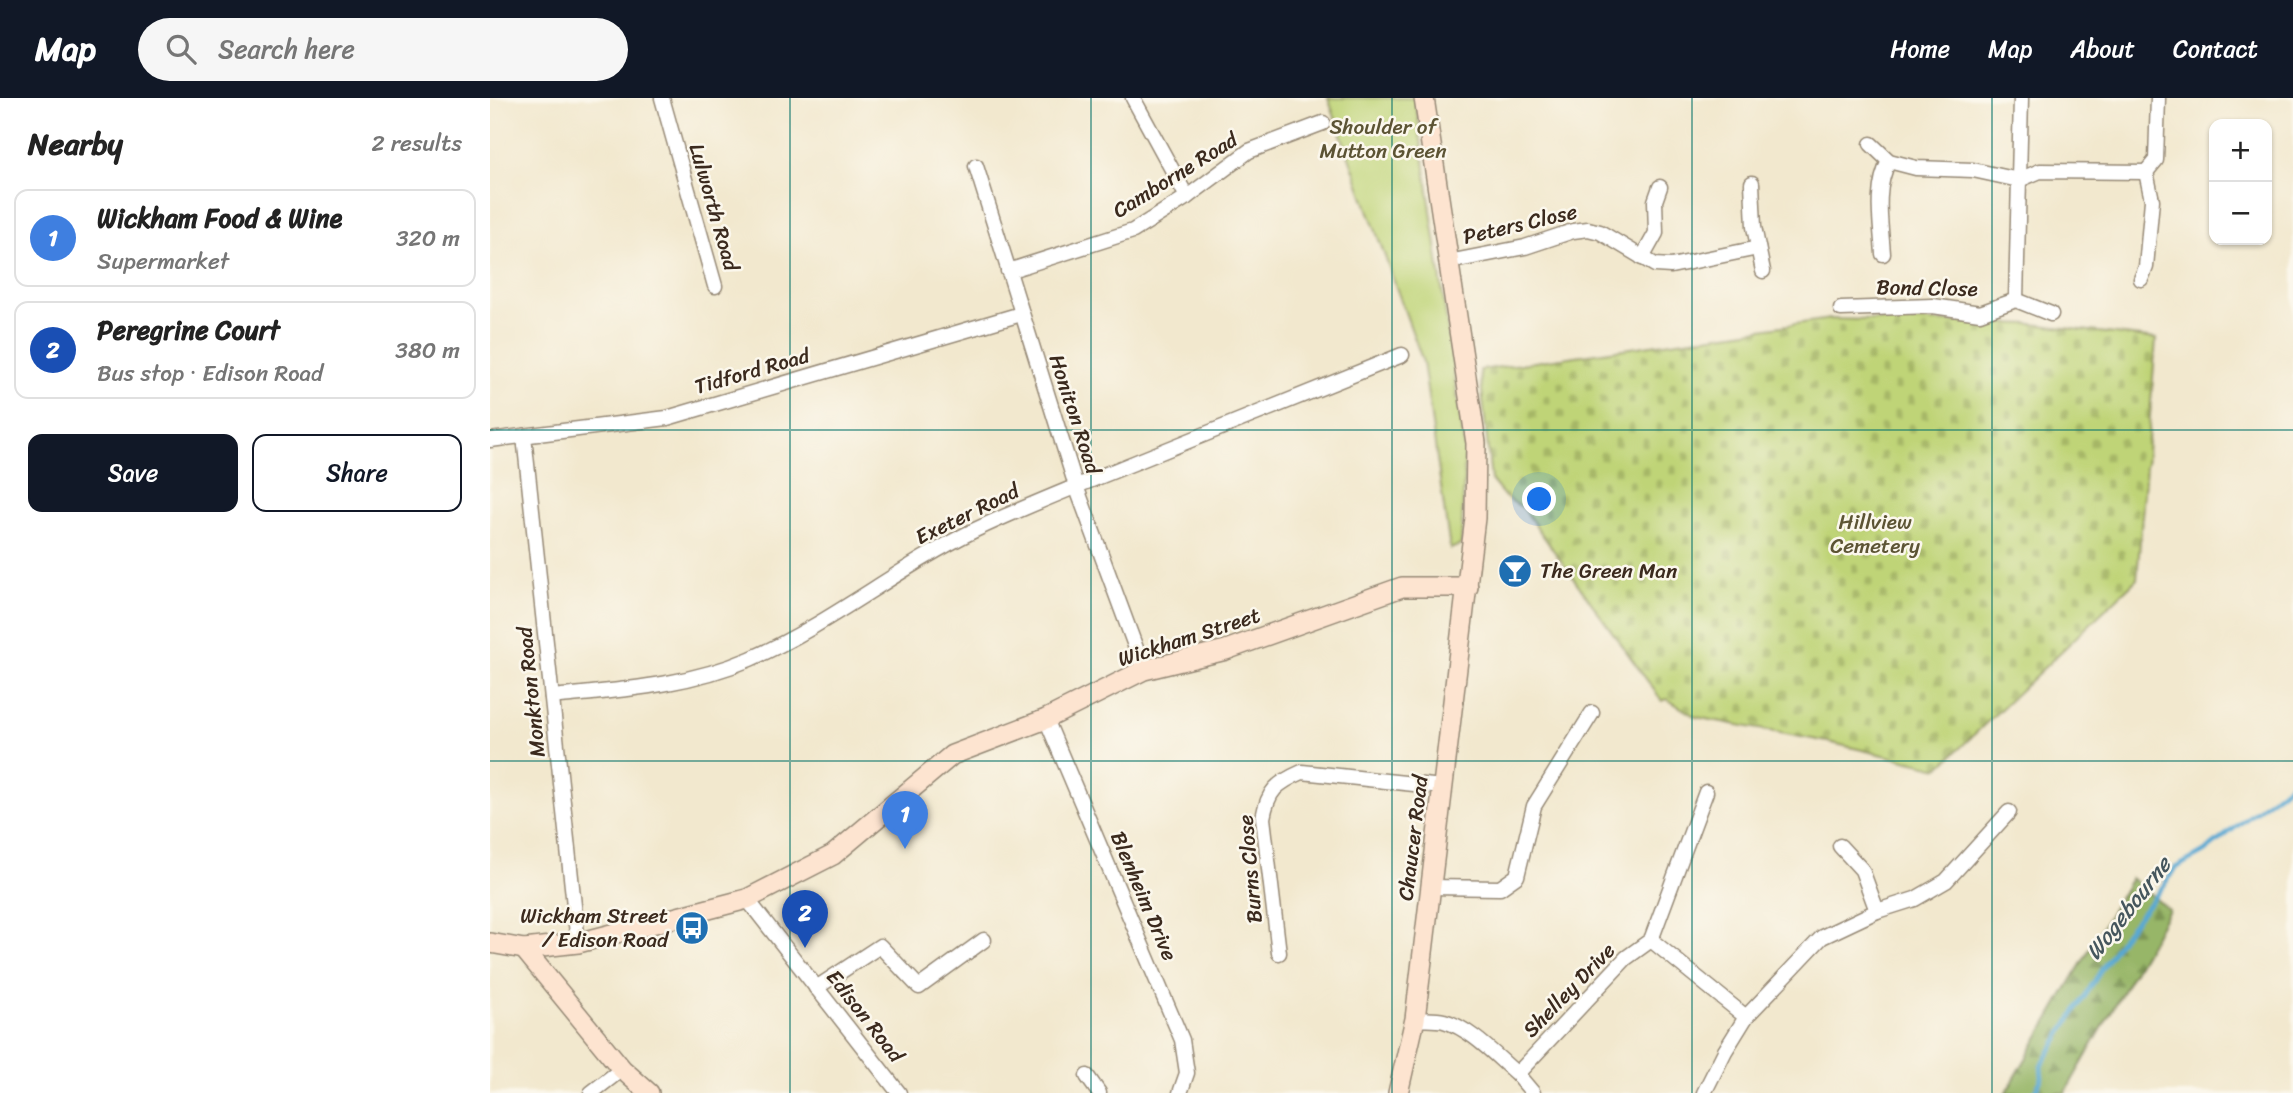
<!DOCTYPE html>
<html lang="en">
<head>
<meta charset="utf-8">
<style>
	:root { --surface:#fff; --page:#f6f6f6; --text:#222; --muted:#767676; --line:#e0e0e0; --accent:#111827 }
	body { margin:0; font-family:Sriracha,sans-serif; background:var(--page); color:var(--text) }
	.controls { position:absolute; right:21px; top:21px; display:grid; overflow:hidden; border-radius:14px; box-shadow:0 2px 5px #0004 }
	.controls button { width:63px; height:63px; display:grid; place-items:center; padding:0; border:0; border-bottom:2px solid var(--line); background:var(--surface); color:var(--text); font:35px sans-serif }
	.you { position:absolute; left:1050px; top:402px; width:24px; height:24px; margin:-18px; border:5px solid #fff; border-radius:50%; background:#1a73e8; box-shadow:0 0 0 10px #1a73e833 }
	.badge { display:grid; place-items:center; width:46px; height:46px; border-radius:50%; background:var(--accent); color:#fff; font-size:23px; font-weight:700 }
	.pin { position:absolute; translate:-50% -58px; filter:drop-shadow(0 2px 4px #0008) }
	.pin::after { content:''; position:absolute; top:37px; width:24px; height:21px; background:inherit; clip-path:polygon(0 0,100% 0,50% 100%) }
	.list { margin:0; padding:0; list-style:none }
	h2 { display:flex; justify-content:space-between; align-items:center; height:91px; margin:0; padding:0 28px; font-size:30px }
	h2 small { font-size:23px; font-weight:400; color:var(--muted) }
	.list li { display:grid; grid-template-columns:46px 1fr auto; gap:21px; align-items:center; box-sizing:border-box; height:98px; margin:0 14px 14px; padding:0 14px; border:2px solid var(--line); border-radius:14px }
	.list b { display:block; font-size:26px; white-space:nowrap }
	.list p { margin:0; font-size:23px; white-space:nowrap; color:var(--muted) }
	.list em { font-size:23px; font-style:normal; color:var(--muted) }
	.actions { display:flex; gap:14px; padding:21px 28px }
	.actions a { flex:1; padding:16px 0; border:2px solid var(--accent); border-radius:14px; text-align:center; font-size:24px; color:var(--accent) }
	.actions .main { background:var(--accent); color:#fff }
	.icon { flex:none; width:38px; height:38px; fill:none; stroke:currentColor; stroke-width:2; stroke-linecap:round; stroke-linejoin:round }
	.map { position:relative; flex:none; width:1803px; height:995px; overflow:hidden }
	header { display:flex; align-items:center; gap:42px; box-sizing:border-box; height:98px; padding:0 35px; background:var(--accent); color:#fff }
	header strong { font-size:33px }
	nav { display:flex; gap:38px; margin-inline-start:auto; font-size:24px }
	.search { width:490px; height:63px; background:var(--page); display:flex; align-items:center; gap:18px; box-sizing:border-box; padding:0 24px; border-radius:38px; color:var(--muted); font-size:26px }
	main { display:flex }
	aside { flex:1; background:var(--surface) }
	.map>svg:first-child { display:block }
	.forest { fill:url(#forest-firs); stroke:#697043; stroke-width:2 }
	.cemetery { fill:url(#cemetery-stones); stroke:#7d7f4a; stroke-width:2 }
	.green { fill:#bfd477; stroke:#7d7f4a; stroke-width:2 }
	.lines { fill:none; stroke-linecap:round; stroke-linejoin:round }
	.stream { stroke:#58a9d3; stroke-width:4.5 }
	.street-casing { stroke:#968976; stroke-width:17 }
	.secondary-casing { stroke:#968976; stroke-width:22 }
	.street { stroke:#fff; stroke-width:14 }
	.secondary { stroke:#fde4d0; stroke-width:19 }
	.grid { fill:none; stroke:#0f766e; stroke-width:2; stroke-opacity:0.55 }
	.labels { text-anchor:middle; stroke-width:5; stroke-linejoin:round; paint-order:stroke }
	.park-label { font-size:21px; fill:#5c5434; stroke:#fbf7ec }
	.street-label { font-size:21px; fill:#3b2a1e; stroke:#fbf7ec }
	.poi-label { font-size:21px; fill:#3b2a1e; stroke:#fbf7ec; text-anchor:start }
	.water-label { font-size:23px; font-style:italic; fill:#45565d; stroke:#fbf7ec }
</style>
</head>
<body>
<header>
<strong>Map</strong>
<div class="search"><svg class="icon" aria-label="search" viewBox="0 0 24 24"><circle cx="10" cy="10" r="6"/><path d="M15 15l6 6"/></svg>Search here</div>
<nav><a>Home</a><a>Map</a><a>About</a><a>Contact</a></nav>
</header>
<main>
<aside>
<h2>Nearby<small>2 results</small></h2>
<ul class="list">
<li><span class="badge" style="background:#3f7fe0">1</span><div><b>Wickham Food &amp; Wine</b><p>Supermarket</p></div><em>320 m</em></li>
<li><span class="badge" style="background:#1a4fb4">2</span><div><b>Peregrine Court</b><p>Bus stop · Edison Road</p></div><em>380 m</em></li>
</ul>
<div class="actions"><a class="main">Save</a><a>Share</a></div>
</aside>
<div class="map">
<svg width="1803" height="995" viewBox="0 0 1803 995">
	<defs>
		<pattern id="forest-firs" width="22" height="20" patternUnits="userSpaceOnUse" patternTransform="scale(1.75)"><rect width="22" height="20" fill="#97b668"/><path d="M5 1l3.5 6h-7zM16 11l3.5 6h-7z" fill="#7c9455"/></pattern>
		<pattern id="cemetery-stones" width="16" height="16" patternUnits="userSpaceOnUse" patternTransform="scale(1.75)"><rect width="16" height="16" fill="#bfd477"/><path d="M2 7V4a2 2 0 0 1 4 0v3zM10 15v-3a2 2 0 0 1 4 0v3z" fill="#a5b666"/></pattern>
	</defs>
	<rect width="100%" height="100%" fill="#fbf7ec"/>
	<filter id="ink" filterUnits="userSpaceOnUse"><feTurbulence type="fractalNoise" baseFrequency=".0143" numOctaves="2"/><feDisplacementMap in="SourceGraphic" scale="14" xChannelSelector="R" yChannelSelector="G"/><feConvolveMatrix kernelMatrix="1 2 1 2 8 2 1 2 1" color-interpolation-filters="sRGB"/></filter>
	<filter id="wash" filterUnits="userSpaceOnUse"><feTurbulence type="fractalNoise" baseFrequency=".00686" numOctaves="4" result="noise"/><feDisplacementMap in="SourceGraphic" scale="28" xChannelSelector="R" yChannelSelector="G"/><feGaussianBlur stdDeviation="1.57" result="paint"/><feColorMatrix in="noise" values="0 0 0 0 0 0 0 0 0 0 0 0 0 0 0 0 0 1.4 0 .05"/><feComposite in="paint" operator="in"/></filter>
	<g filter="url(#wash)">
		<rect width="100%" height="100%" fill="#f2e8ce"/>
		<path class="forest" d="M1641 780 1679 812 1575 995H1516Z"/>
		<path class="cemetery" d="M1340 221 1542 226 1666 241 1647 481 1449 670 1338 644 1206 619 1177 601 1172 603 1033 410 1015 399 1001 382 990 272Z"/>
		<path class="green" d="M838 0H925L975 353 971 447 960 451 933 264Z"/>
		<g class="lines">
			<path class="stream" d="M1544 995 1552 980 1551 968 1632 839 1675 786 1685 770 1714 754 1803 684"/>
		</g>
	</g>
	<g filter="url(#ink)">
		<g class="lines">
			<g class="street-casing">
				<g id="street">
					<path d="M172 0 225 188"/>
					<path d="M643 0 697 99"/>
					<path d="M1381 46 1399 63 1426 70 1483 72 1529 82 1550 73 1656 74 1666 62 1668 0"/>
					<path d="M486 68 586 388 654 572"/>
					<path d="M1262 85 1264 129 1273 173"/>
					<path d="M1393 156C1391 125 1384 91 1399 63"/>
					<path d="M1152 160 1166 135 1165 103 1170 89"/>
					<path d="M958 164 1035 149 1083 133 1098 131 1110 134 1165 167 1181 168 1268 150"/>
					<path d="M518 173 643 133 697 99 759 53 833 25"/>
					<path d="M1651 181 1656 169 1662 102 1656 74"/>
					<path d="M1526 202 1561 216"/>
					<path d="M1351 211 1443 208 1490 215 1526 202 1531 0"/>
					<path d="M34 338 88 845"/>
					<path d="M0 342 177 320 531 216"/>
					<path d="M62 599C129 592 197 588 260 561 339 527 407 470 485 432 542 405 602 382 661 358 745 324 829 291 912 257"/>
					<path d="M556 621 692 942 697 975 690 995"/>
					<path d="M1350 748 1372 772 1387 813"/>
					<path d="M940 789 1010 790 1027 778 1044 708 1102 615"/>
					<path d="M257 801 409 995"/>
					<path d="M1161 842 1216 694"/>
					<path d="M789 855 773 720C778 692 787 685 812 674L952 689"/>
					<path d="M326 890 390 848 429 889 494 842"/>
					<path d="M925 921C934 922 945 921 954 923 980 930 1007 959 1027 976L1136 860 1161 842 1256 919"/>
					<path d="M1027 976 1043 995"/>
					<path d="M597 978 609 995"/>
					<path d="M101 995 132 971"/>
					<path d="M1214 995 1235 953 1256 919 1332 839 1387 813 1425 801 1456 783 1519 714"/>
				</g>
			</g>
			<g class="secondary-casing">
				<g id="secondary">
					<path d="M0 845 34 851 88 845 257 801 343 757 462 657 556 621 654 572 736 552 912 489H978"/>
					<path d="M34 851 132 971 159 995"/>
					<path d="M908 995 925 921 985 420 986 345 934 0"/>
				</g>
			</g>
			<use href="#street" class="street"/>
			<use href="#secondary" class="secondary"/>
		</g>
	</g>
	<path class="grid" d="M300 0V995M601 0V995M902 0V995M1202 0V995M1502 0V995M0 332H1803M0 663H1803"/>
	<defs>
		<g id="bar-disc" transform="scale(1.75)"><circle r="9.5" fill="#1f6fb2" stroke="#fbf7ec"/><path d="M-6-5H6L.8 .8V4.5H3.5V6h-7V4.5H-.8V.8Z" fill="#fff"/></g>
		<g id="bus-disc" transform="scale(1.75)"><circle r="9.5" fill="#1f6fb2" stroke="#fbf7ec"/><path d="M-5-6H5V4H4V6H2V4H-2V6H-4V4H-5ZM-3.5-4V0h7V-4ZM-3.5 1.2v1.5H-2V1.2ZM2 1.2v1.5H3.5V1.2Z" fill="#fff"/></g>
	</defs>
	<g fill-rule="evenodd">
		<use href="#bar-disc" x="1025" y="473"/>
		<use href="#bus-disc" x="202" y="830"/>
	</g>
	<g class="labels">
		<g class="park-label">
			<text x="893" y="36">Shoulder of<tspan x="893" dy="24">Mutton Green</tspan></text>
			<text x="1385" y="431">Hillview<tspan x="1385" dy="24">Cemetery</tspan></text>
		</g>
		<g class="street-label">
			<text transform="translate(685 77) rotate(-32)" y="7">Camborne Road</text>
			<text transform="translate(224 109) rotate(74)" y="7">Lulworth Road</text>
			<text transform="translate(1030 126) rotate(-13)" y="7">Peters Close</text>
			<text transform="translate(1437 190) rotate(1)" y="7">Bond Close</text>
			<text transform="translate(262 273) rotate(-16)" y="7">Tidford Road</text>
			<text transform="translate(585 316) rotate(72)" y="7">Honiton Road</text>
			<text transform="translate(477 416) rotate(-26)" y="7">Exeter Road</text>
			<text transform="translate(699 539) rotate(-18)" y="7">Wickham Street</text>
			<text transform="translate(41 594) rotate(-96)" y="7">Monkton Road</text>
			<text transform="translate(923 740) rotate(-83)" y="7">Chaucer Road</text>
			<text transform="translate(760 771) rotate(-95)" y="7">Burns Close</text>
			<text transform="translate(654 798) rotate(67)" y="7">Blenheim Drive</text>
			<text transform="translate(1079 892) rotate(-46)" y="7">Shelley Drive</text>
			<text transform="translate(375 918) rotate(52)" y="7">Edison Road</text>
		</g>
		<g class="poi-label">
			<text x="1050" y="480">The Green Man</text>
			<text x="178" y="825" text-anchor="end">Wickham Street<tspan x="178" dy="24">/ Edison Road</tspan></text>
		</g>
		<g class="water-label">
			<text transform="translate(1638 810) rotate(-52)" y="8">Wogebourne</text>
		</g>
	</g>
</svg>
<div class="controls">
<button>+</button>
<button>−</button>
</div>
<div class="you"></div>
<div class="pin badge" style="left:415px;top:751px;background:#3f7fe0">1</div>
<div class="pin badge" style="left:315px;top:850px;background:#1a4fb4">2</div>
</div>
</main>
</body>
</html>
